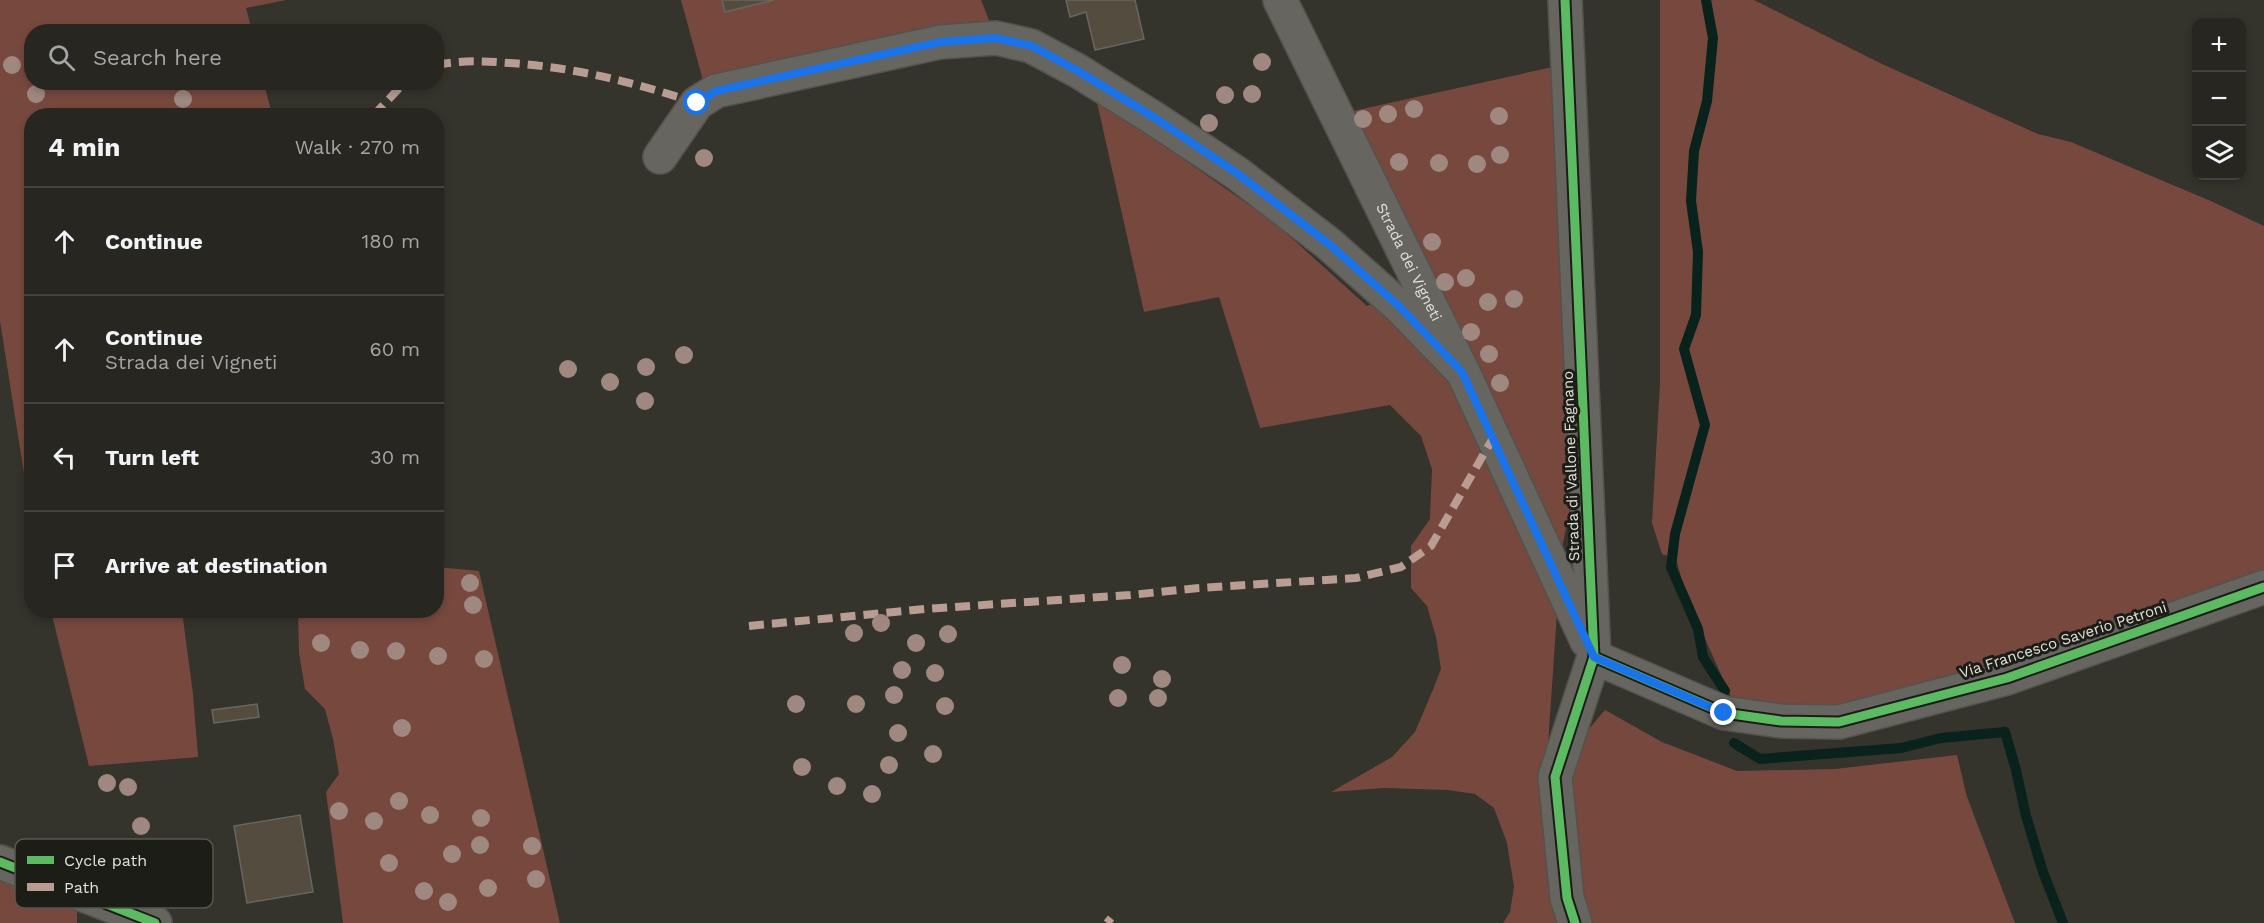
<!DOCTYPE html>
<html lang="en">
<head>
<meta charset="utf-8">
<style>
	:root { --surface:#272621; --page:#33322e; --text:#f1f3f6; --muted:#a4a5a5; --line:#43433f }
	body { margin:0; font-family:"Work Sans",sans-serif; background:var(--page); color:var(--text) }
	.controls { position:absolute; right:18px; top:18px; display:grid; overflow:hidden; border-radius:12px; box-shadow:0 3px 9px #0003 }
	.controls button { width:54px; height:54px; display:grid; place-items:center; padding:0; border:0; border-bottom:2px solid var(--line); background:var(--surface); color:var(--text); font:30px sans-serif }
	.stop { position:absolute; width:18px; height:18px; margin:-14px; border:4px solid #1a73e8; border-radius:50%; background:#fff }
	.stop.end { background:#1a73e8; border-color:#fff; box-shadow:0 2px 6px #0008 }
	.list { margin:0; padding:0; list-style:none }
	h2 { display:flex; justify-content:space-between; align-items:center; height:78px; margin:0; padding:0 24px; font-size:26px }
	h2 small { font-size:20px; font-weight:400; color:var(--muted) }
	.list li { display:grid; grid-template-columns:39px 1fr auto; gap:18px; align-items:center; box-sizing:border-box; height:108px; padding:0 24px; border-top:2px solid var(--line) }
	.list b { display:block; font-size:22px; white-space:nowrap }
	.list p { margin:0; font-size:20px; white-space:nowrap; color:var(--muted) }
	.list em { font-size:20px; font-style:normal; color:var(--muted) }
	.icon { flex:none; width:33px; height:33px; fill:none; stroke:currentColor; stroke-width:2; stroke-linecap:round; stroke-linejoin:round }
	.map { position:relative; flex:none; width:2264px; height:923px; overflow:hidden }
	.search { position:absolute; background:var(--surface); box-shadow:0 3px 9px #0003; left:24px; top:24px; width:420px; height:66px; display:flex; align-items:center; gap:15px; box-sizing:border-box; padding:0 21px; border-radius:24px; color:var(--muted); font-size:22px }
	.panel { position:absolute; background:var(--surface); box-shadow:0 3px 9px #0003; left:24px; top:108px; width:420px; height:510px; border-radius:24px }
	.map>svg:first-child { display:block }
	.green { fill:#77493e }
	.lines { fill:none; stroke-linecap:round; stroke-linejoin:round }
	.stream { stroke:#09221b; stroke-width:10 }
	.building { fill:#544c3f; stroke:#686660; stroke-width:1.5 }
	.minor-casing { stroke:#53524c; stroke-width:36 }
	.minor { stroke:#666560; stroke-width:33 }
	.quiet { stroke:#b99d93; stroke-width:8; stroke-dasharray:15 8; stroke-linecap:butt }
	.cycleway-casing { stroke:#1d1d17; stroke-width:13 }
	.cycleway { stroke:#5cba63; stroke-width:9 }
	.tree { fill:#9e8880 }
	.route { stroke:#1a73e8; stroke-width:8 }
	.labels { text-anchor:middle; stroke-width:6; stroke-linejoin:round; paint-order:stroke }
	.street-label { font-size:15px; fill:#e2e1d9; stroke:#1d1d17 }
	.key { fill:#1d1d17; stroke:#585851; stroke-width:1.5 }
	.key-label { font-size:16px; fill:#e2e1d9 }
</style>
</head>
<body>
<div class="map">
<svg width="2264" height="923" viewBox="0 0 2264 923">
	<rect width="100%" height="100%" fill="#34332c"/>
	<g class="green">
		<path d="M0 0H286L246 8 252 31 32 32V82L264 83 272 115 32 116 31 518 0 321Z"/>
		<path d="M681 0H981L990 23 704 84Z"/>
		<path d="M1660 0H1754L1882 64 2038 134 2071 142 2213 202 2264 226V575L1996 669 1856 710 1735 706 1687 598 1676 559 1662 554 1652 523 1660 383Z"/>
		<path d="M1562 65 1573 494 1561 553 1546 775 1569 923H1503L1510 912 1514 887 1507 843 1494 808 1475 794 1448 790 1384 788 1331 792 1392 757 1415 732 1432 692 1441 669 1436 637 1427 606 1411 588V546L1430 519 1432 469 1421 436 1390 405 1260 428 1219 297 1144 312 1096 98 1275 223 1367 306 1395 295 1449 329 1344 113Z"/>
		<path d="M437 567 479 571 560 923H343L326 792 339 774 333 739 325 709 305 689 299 653 298 611 436 610Z"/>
		<path d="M51 611H182L193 694 198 757 89 766Z"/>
		<path d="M1605 710 1662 742 1737 771 1835 769 1957 755 1967 797 2015 923H1584L1569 777 1576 744Z"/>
		<path d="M0 870 77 900V923H0Z"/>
	</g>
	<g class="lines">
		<g class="stream">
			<path d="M1706 0 1713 38 1707 101 1694 151 1691 201 1698 252 1696 315 1684 349 1705 425 1675 534 1671 567 1698 629 1703 657 1725 691"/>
			<path d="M1734 743 1760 759 1901 748 1941 738 2005 732 2016 770 2026 816 2043 872 2063 923"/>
		</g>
	</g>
	<g class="building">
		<path d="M722 0H774L725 12Z"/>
		<path d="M1066 0H1135L1144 39 1095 50 1086 12 1070 17Z"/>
		<path d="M257 704 259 717 214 723 212 710Z"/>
		<path d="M300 815 313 892 247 903 234 826Z"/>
	</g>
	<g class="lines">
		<g class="minor-casing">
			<g id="minor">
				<path id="s1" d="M1280 0 1463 372 1587 641"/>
				<path d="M1565 0 1594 657 1555 777 1567 898 1575 923"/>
				<path d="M660 157 697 103 716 91 940 42 996 38 1031 46 1078 71 1155 119 1238 174 1329 244 1400 307 1463 372"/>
				<path d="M1594 657 1724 713 1781 721 1839 722 2007 678 2264 587"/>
				<path d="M0 862 155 923"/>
			</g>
		</g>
		<use href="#minor" class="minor"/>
		<g class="quiet">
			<path d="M436 65C461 60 484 61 509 63 574 67 636 83 697 103"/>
			<path d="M373 116 405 82"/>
			<path d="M749 626 925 609 1130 595 1199 588 1356 578 1401 567 1431 546 1493 438"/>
			<path d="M1107 923 1111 918"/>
		</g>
		<g class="cycleway-casing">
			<g id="cycleway">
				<path d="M1565 0 1594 657 1555 777 1567 898 1575 923"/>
				<path d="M1594 657 1724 713 1781 721 1839 722 2007 678 2264 587"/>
				<path d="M0 862 155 923"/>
			</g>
		</g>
		<use href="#cycleway" class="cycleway"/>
	</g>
	<g class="tree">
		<circle cx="1262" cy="62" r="9"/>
		<circle cx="12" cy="65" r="9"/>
		<circle cx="36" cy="94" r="9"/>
		<circle cx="1252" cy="94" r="9"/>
		<circle cx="1225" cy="95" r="9"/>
		<circle cx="183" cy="99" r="9"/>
		<circle cx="1414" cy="109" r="9"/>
		<circle cx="1388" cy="114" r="9"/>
		<circle cx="1499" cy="116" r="9"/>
		<circle cx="1363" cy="119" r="9"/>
		<circle cx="1209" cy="123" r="9"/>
		<circle cx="1500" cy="155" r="9"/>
		<circle cx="704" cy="158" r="9"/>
		<circle cx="1399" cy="162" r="9"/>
		<circle cx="1439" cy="163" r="9"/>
		<circle cx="1477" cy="164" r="9"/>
		<circle cx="1432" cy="242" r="9"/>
		<circle cx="1466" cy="278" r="9"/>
		<circle cx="1445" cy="282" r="9"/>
		<circle cx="1514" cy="299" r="9"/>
		<circle cx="1488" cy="302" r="9"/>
		<circle cx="1471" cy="332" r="9"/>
		<circle cx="1489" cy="354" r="9"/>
		<circle cx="684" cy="355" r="9"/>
		<circle cx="646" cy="367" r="9"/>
		<circle cx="568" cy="369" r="9"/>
		<circle cx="610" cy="382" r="9"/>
		<circle cx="1500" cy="383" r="9"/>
		<circle cx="645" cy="401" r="9"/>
		<circle cx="470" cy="583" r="9"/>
		<circle cx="473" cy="605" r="9"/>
		<circle cx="881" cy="623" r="9"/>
		<circle cx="854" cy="633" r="9"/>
		<circle cx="948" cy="634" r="9"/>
		<circle cx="321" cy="643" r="9"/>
		<circle cx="916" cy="643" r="9"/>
		<circle cx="360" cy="650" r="9"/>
		<circle cx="396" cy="651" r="9"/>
		<circle cx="438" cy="656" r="9"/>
		<circle cx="484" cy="659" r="9"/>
		<circle cx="1122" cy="665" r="9"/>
		<circle cx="902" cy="670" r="9"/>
		<circle cx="935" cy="673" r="9"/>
		<circle cx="1162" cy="679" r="9"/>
		<circle cx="894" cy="695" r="9"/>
		<circle cx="1118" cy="698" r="9"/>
		<circle cx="1158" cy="698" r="9"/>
		<circle cx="796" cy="704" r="9"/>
		<circle cx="856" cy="704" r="9"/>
		<circle cx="945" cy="706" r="9"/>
		<circle cx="402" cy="728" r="9"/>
		<circle cx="898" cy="733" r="9"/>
		<circle cx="933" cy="754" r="9"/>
		<circle cx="889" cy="765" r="9"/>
		<circle cx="802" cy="767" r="9"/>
		<circle cx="107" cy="783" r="9"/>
		<circle cx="837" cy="786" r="9"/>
		<circle cx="128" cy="787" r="9"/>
		<circle cx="872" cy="794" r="9"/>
		<circle cx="399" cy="801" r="9"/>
		<circle cx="339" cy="811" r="9"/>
		<circle cx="430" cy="815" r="9"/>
		<circle cx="481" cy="818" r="9"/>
		<circle cx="374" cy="821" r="9"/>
		<circle cx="141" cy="826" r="9"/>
		<circle cx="480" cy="845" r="9"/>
		<circle cx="532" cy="846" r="9"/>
		<circle cx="452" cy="854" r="9"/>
		<circle cx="389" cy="863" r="9"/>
		<circle cx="536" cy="879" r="9"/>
		<circle cx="488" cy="888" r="9"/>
		<circle cx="424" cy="891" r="9"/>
		<circle cx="448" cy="902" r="9"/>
	</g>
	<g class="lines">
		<path class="route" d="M697 103 716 91 940 42 996 38 1032 46 1078 71 1155 118 1238 174 1329 244 1400 307 1462 372 1594 657 1724 713"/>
	</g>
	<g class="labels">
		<g class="street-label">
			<text dy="5" stroke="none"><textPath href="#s1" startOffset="292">Strada dei Vigneti</textPath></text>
			<text transform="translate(1571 466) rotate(-92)" y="5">Strada di Vallone Fagnano</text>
			<text transform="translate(2063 640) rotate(-18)" y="5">Via Francesco Saverio Petroni</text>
		</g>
	</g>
	<rect x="15" y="839" width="198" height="69" rx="9" class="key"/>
	<rect x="27" y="856" width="27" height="8" fill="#5cba63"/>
	<rect x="27" y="883" width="27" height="8" fill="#b99d93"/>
	<g class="key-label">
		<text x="64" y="866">Cycle path</text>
		<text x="64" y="893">Path</text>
	</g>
</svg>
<div class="controls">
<button>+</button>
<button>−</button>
<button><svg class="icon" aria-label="layers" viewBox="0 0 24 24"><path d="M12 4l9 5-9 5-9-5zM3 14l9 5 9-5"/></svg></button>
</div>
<div class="stop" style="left:697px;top:103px"></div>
<div class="stop end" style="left:1724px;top:713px"></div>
<div class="search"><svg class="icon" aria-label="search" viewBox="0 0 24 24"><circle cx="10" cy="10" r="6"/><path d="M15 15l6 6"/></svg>Search here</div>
<section class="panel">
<h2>4 min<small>Walk · 270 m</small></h2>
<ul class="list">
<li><svg class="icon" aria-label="ahead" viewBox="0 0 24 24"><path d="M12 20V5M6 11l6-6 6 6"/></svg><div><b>Continue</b></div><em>180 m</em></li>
<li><svg class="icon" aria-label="ahead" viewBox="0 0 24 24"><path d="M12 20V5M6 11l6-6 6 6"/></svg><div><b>Continue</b><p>Strada dei Vigneti</p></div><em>60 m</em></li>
<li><svg class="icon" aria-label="left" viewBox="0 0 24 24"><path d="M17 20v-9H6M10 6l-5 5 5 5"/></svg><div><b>Turn left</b></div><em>30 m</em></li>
<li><svg class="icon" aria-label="arrive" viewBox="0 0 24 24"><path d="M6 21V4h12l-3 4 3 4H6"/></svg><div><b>Arrive at destination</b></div></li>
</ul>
</section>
</div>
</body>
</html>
